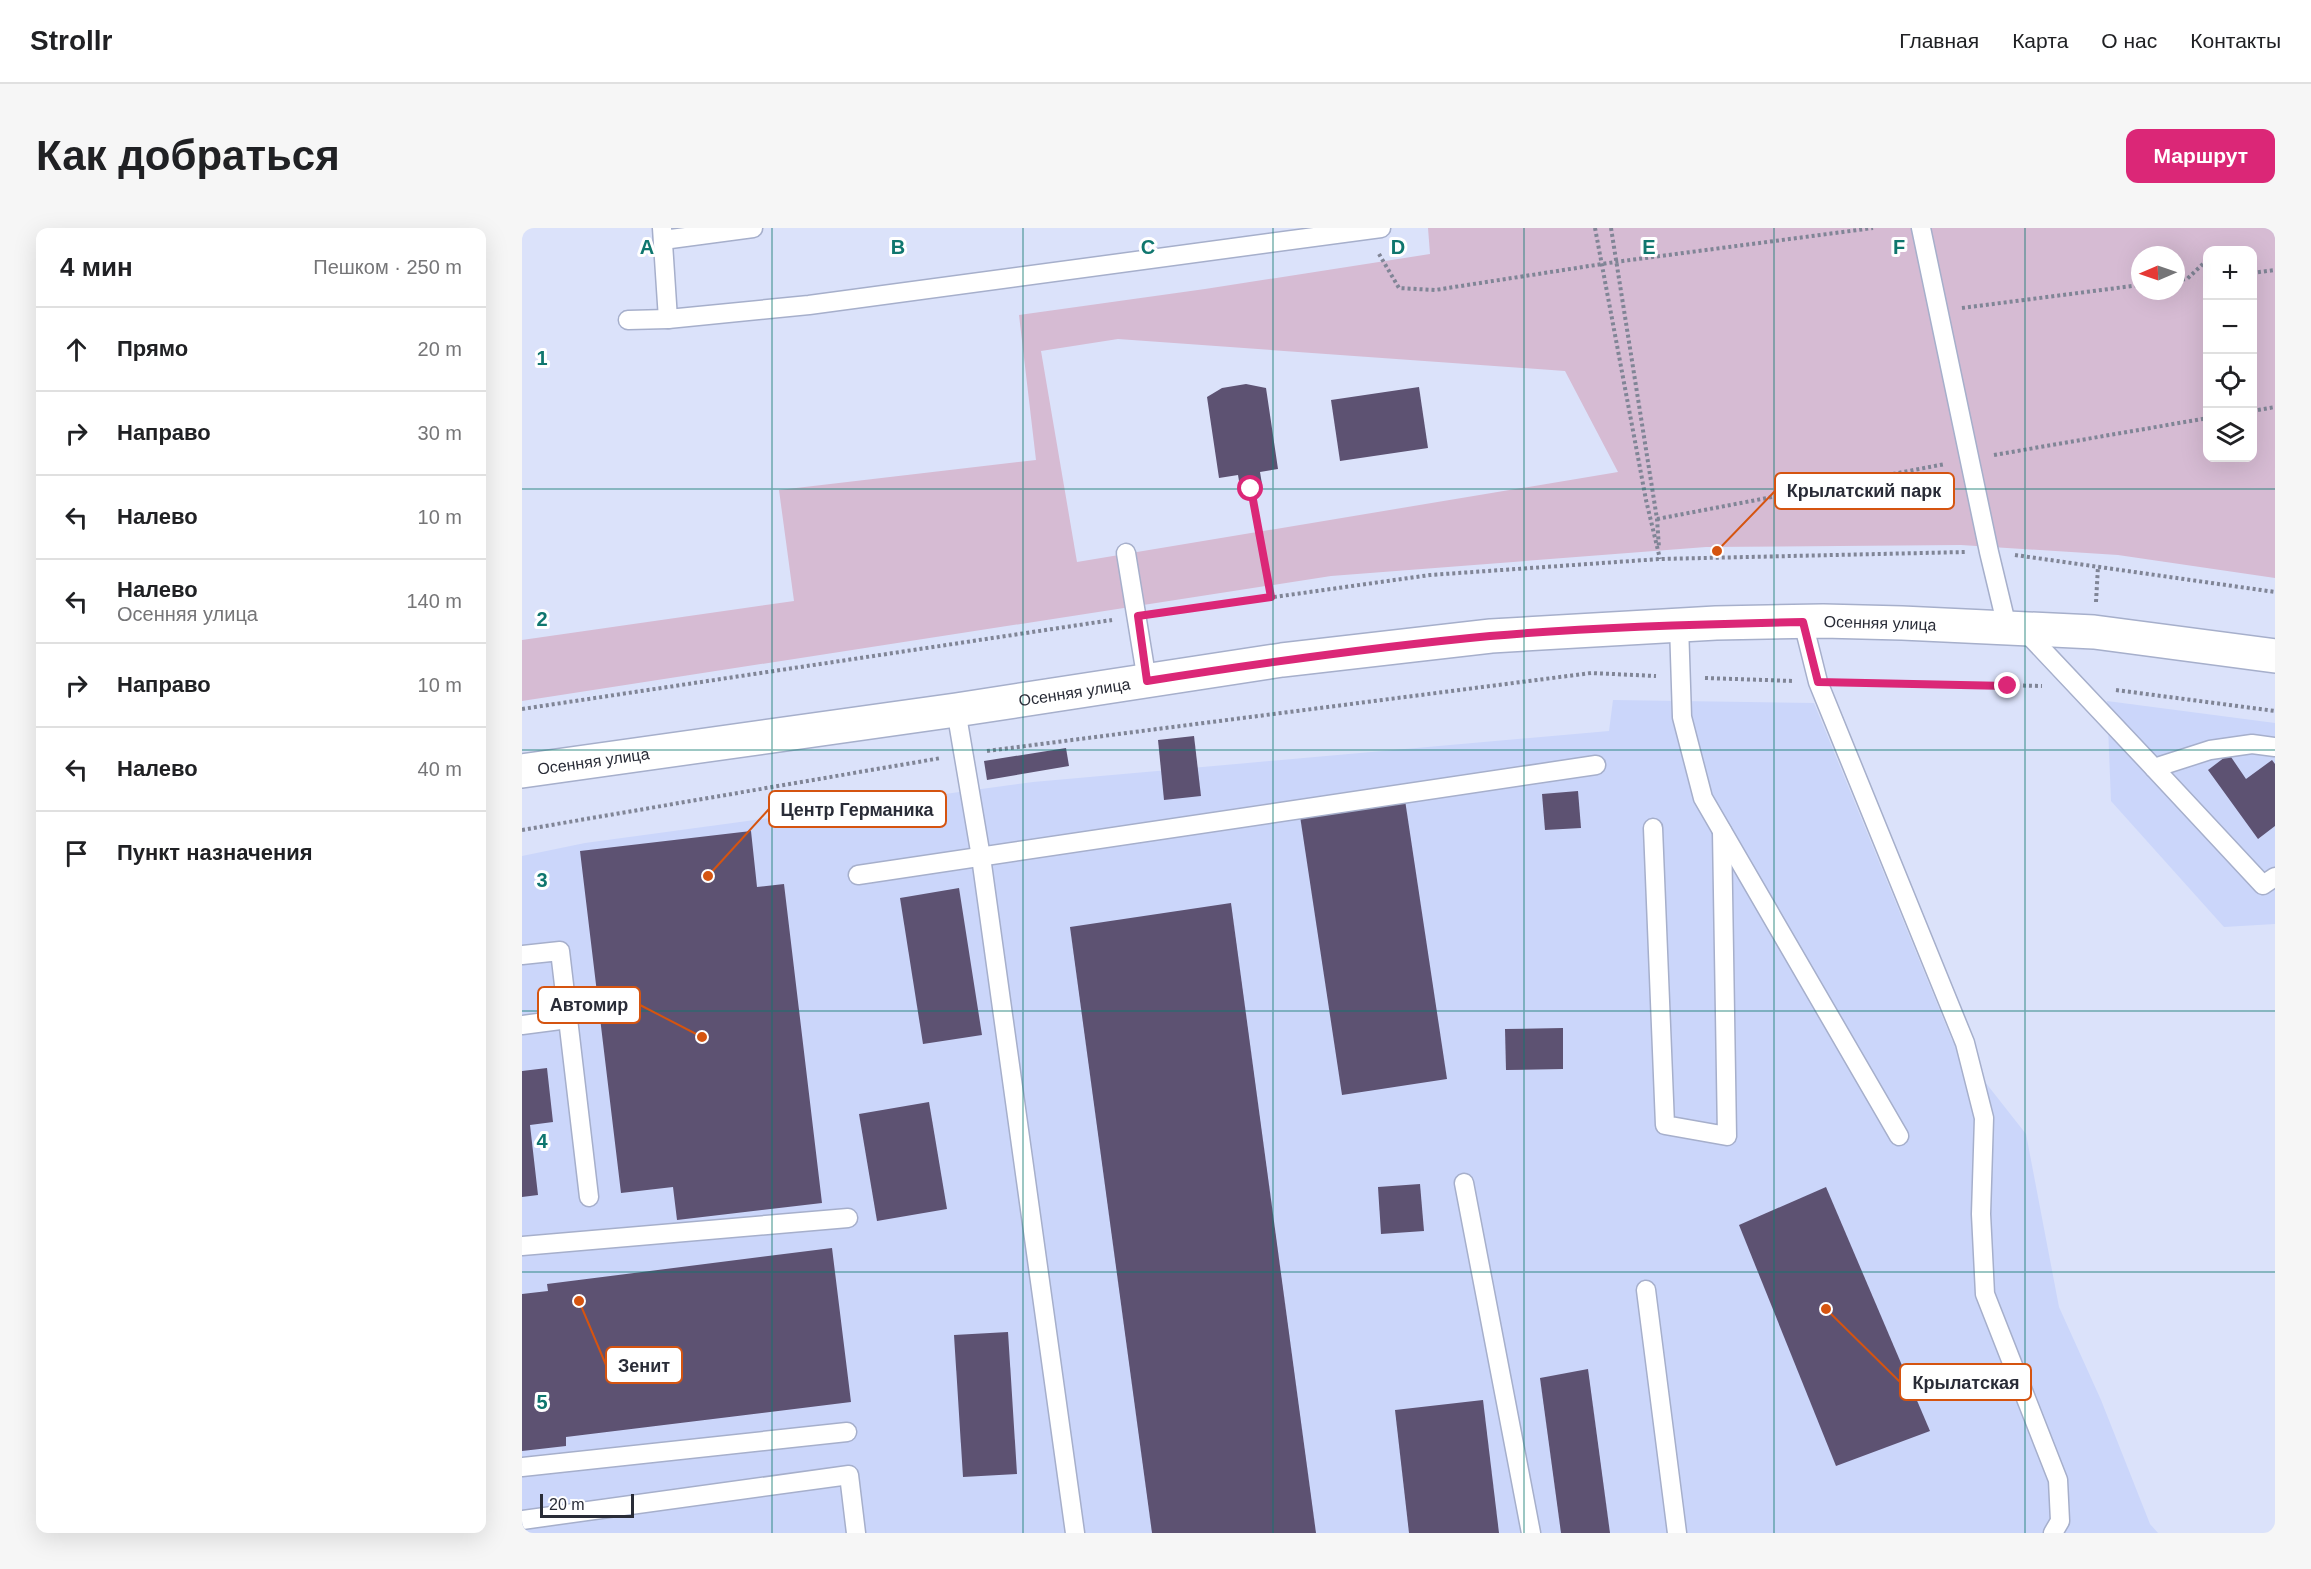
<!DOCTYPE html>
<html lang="ru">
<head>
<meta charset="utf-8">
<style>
	:root { --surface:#fff; --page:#f6f6f6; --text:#202124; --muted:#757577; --line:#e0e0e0; --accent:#db2777 }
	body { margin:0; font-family:Helvetica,sans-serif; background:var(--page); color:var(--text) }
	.controls { position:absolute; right:18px; top:18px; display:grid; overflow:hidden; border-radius:12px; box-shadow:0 6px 24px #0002 }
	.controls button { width:54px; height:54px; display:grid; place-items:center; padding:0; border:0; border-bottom:2px solid var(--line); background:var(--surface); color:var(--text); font:30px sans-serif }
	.compass { position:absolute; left:1609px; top:18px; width:54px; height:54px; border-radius:50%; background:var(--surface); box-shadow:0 6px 24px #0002; rotate:268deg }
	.scale { position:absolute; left:18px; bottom:15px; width:94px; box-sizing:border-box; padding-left:6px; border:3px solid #292c37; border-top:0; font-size:16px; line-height:21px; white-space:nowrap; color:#292c37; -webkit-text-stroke:4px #fff; paint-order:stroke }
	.stop { position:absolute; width:18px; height:18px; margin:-14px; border:4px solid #db2777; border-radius:50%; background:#fff }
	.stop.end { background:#db2777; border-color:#fff; box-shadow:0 2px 6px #0008 }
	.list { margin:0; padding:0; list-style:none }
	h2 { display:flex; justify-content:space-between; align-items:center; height:78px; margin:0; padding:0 24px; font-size:26px }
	h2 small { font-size:20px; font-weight:400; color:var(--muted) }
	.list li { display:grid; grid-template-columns:39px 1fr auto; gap:18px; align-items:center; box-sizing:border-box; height:84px; padding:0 24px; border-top:2px solid var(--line) }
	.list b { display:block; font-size:22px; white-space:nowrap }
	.list p { margin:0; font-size:20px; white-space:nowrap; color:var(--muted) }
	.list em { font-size:20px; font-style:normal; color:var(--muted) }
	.icon { flex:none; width:33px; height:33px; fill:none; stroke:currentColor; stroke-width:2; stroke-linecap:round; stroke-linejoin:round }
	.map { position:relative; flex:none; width:1753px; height:1305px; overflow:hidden; border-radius:12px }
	header { display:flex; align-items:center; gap:36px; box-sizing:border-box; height:84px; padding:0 30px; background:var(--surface); border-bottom:2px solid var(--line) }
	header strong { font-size:28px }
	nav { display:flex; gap:33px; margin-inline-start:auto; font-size:21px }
	.intro { display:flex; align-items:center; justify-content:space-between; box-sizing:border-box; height:144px; padding:0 36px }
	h1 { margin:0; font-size:42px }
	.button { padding:15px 27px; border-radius:12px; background:var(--accent); color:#fff; font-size:21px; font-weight:700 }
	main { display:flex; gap:36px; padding:0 36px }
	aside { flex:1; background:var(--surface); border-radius:12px; box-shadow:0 6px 24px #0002 }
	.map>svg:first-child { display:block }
	.built { fill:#cbd6fa }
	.green { fill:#d6bbd3; fill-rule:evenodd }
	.building { fill:#5d5272 }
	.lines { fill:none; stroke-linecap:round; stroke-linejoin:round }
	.lane-casing { stroke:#a6afcb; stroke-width:21 }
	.secondary-casing { stroke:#a6afcb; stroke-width:36 }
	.path { stroke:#808596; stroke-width:4; stroke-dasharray:3 3; stroke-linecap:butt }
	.lane { stroke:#fff; stroke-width:18 }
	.secondary { stroke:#fff; stroke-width:33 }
	.route { stroke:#db2777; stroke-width:8 }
	.grid { fill:none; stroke:#0f766e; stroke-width:1.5; stroke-opacity:0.55 }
	.labels { text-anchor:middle; stroke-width:6; stroke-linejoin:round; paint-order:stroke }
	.street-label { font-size:16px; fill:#292c37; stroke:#fff }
	.grid-label { font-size:20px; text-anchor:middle; font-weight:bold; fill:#0f766e; stroke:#fff; stroke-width:6; stroke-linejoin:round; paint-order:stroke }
	.leader { fill:none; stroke:#d55410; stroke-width:2 }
	.callout-dot { fill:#d55410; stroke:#fff; stroke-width:2 }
	.callout { fill:#fff; stroke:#d55410; stroke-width:2 }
	.callout-label { font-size:18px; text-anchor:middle; font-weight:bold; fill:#292c37 }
</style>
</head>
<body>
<header>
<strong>Strollr</strong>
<nav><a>Главная</a><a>Карта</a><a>О нас</a><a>Контакты</a></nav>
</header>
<div class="intro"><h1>Как добраться</h1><a class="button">Маршрут</a></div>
<main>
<aside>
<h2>4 мин<small>Пешком · 250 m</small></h2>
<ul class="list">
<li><svg class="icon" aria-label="ahead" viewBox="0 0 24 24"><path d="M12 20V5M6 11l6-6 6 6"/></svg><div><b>Прямо</b></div><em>20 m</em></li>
<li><svg class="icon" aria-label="right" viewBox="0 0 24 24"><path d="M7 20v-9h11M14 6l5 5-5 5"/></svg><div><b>Направо</b></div><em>30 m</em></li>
<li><svg class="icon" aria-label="left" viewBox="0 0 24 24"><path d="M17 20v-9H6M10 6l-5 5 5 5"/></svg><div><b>Налево</b></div><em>10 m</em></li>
<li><svg class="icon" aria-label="left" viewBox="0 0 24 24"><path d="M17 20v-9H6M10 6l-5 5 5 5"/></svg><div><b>Налево</b><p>Осенняя улица</p></div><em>140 m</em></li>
<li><svg class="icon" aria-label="right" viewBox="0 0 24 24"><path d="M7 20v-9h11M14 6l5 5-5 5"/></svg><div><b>Направо</b></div><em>10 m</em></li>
<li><svg class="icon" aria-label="left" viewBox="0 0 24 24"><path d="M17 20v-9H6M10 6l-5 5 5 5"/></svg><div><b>Налево</b></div><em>40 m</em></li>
<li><svg class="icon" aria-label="arrive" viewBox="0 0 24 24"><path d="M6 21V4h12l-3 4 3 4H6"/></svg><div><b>Пункт назначения</b></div></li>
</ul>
</aside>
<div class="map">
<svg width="1753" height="1305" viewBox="0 0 1753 1305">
	<rect width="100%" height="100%" fill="#dbe2fa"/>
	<g class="built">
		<path d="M1091 472 1292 475 1430 812 1504 906 1537 1079 1579 1172 1628 1296 1636 1305H0V628L63 615 511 554 1087 503Z"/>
		<path d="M1585 473 1753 495V696L1702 699 1589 573Z"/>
	</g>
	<path class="green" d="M906 0H1753V350L1596 327 1439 317 1184 319 809 348 0 473V412L272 373 257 262 514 232 497 87 683 61 908 26ZM1686 22H1730V230H1686ZM1618 27H1654V63H1618ZM596 111 1043 143 1096 244 555 334 519 123Z"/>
	<g class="building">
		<path d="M724 156 744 160 756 241 738 244 740 256 718 259 716 247 697 250 685 169 700 160Z"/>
		<path d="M897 159 906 220 818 233 809 172Z"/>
		<path d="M672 508 679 568 642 572 636 512Z"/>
		<path d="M544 520 547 538 465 552 462 533Z"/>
		<path d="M1707 526 1724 551 1750 532 1753 536V598L1736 611 1686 542Z"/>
		<path d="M1056 563 1059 600 1023 602 1020 566Z"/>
		<path d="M883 572 925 851 820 867 778 588Z"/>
		<path d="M229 603 235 659 262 656 300 975 155 992 151 959 99 965 58 623Z"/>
		<path d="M437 660 460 807 401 816 378 670Z"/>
		<path d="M709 675 794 1305H630L548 699Z"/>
		<path d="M1041 800V841L984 842 983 801Z"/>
		<path d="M25 840 31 894 8 897 16 967 0 969V843Z"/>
		<path d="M407 874 425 981 355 993 337 886Z"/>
		<path d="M898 956 902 1003 859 1006 856 959Z"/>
		<path d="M1304 959 1408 1203 1314 1238 1217 997Z"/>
		<path d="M310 1020 329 1174 44 1209V1218L0 1223V1066L26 1063 25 1056Z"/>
		<path d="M486 1104 495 1246 441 1249 432 1107Z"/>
		<path d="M1066 1141 1088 1305H1039L1018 1150Z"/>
		<path d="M961 1172 977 1305H887L873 1182Z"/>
	</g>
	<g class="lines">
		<g class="lane-casing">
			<g id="lane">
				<path d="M140 0 146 91"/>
				<path d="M1399 0 1467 324 1485 399"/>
				<path d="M141 12 231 0"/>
				<path d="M106 92 146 91 287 77 859 0"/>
				<path d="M604 325 625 453"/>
				<path d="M1281 394 1296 454 1443 815 1462 890 1459 986 1463 1066 1536 1252 1538 1293 1531 1305"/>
				<path d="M1157 397 1160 489 1181 570 1377 908"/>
				<path d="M1501 401 1632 540 1688 522 1730 516 1753 519"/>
				<path d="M434 482 459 629 553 1305"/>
				<path d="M1632 540 1741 657 1753 649"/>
				<path d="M1131 600 1143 897 1205 908 1200 603"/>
				<path d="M336 647 1074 537"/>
				<path d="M0 727 38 723 67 969"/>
				<path d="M0 797 46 791"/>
				<path d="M942 955 1009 1305"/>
				<path d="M0 1018 326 990"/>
				<path d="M1124 1062 1155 1305"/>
				<path d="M0 1239 325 1204"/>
				<path d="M0 1292 327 1247 334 1305"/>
			</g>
		</g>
		<g class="secondary-casing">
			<g id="secondary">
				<path id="s1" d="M0 543 434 482 760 432 969 408 1194 395 1301 393 1380 395 1572 404 1753 428"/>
			</g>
		</g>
		<g class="path">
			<path d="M1073 0 1124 272 1138 331"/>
			<path d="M1089 0 1135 291 1137 320"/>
			<path d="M857 26 877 60 913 62 1093 34 1351 0"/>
			<path d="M1730 45 1753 42"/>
			<path d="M1654 52 1665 51 1682 35 1686 38"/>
			<path d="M1440 80 1618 57"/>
			<path d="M1730 183 1753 179"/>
			<path d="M1472 227 1686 190"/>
			<path d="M729 261 749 369"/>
			<path d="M1135 291 1423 236"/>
			<path d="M1493 327 1753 364"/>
			<path d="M1574 374 1576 338"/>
			<path d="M639 385 908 347 1138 331 1444 324"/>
			<path d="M1183 450 1272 453"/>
			<path d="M1321 454 1520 458"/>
			<path d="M1594 462 1753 483"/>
			<path d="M0 481 590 392"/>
			<path d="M465 523 1069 445 1134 448"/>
			<path d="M0 602 419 530"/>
		</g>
		<use href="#lane" class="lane"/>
		<use href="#secondary" class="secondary"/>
	</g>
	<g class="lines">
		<path class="route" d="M729 261 749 369 616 388 625 453C739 435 853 419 968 408 1071 399 1176 396 1281 394L1296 454 1486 458"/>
	</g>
	<path class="grid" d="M250 0V1305M501 0V1305M751 0V1305M1002 0V1305M1252 0V1305M1503 0V1305M0 261H1753M0 522H1753M0 783H1753M0 1044H1753"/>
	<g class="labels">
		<g class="street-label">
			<text dy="6" stroke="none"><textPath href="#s1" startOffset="1368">Осенняя улица</textPath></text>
			<text dy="6" stroke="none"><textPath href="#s1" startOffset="558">Осенняя улица</textPath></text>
			<text dy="6" stroke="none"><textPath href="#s1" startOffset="72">Осенняя улица</textPath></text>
		</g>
	</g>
	<g class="grid-label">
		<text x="125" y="26">A</text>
		<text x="376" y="26">B</text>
		<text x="626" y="26">C</text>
		<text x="876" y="26">D</text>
		<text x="1127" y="26">E</text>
		<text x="1377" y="26">F</text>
		<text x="20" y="137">1</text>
		<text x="20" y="398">2</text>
		<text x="20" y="659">3</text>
		<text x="20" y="920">4</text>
		<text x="20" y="1181">5</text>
	</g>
	<path class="leader" d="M1195 323L1253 263M186 648L247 581M180 809L118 777M57 1073L84 1137M1304 1081L1378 1154"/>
	<g class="callout-dot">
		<circle cx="1195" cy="323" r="6"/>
		<circle cx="186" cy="648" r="6"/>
		<circle cx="180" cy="809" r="6"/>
		<circle cx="57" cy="1073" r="6"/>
		<circle cx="1304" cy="1081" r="6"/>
	</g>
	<g class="callout">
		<rect x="1253" y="245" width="179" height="36" rx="6"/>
		<rect x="247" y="563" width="177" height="36" rx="6"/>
		<rect x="16" y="759" width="102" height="36" rx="6"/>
		<rect x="84" y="1119" width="76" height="36" rx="6"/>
		<rect x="1378" y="1136" width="131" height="36" rx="6"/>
	</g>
	<g class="callout-label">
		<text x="1342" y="269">Крылатский парк</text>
		<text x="335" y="588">Центр Германика</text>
		<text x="67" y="783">Автомир</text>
		<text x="122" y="1144">Зенит</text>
		<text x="1444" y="1161">Крылатская</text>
	</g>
</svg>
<div class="controls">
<button>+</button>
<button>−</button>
<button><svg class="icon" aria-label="locate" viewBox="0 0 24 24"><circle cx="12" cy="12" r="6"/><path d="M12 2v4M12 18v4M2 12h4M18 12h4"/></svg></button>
<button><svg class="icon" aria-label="layers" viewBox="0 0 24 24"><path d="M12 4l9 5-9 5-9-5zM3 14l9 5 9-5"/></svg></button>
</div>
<svg class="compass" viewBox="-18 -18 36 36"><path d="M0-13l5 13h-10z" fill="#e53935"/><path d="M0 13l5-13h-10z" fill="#757577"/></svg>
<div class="scale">20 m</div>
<div class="stop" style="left:729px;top:261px"></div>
<div class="stop end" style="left:1486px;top:458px"></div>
</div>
</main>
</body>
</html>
